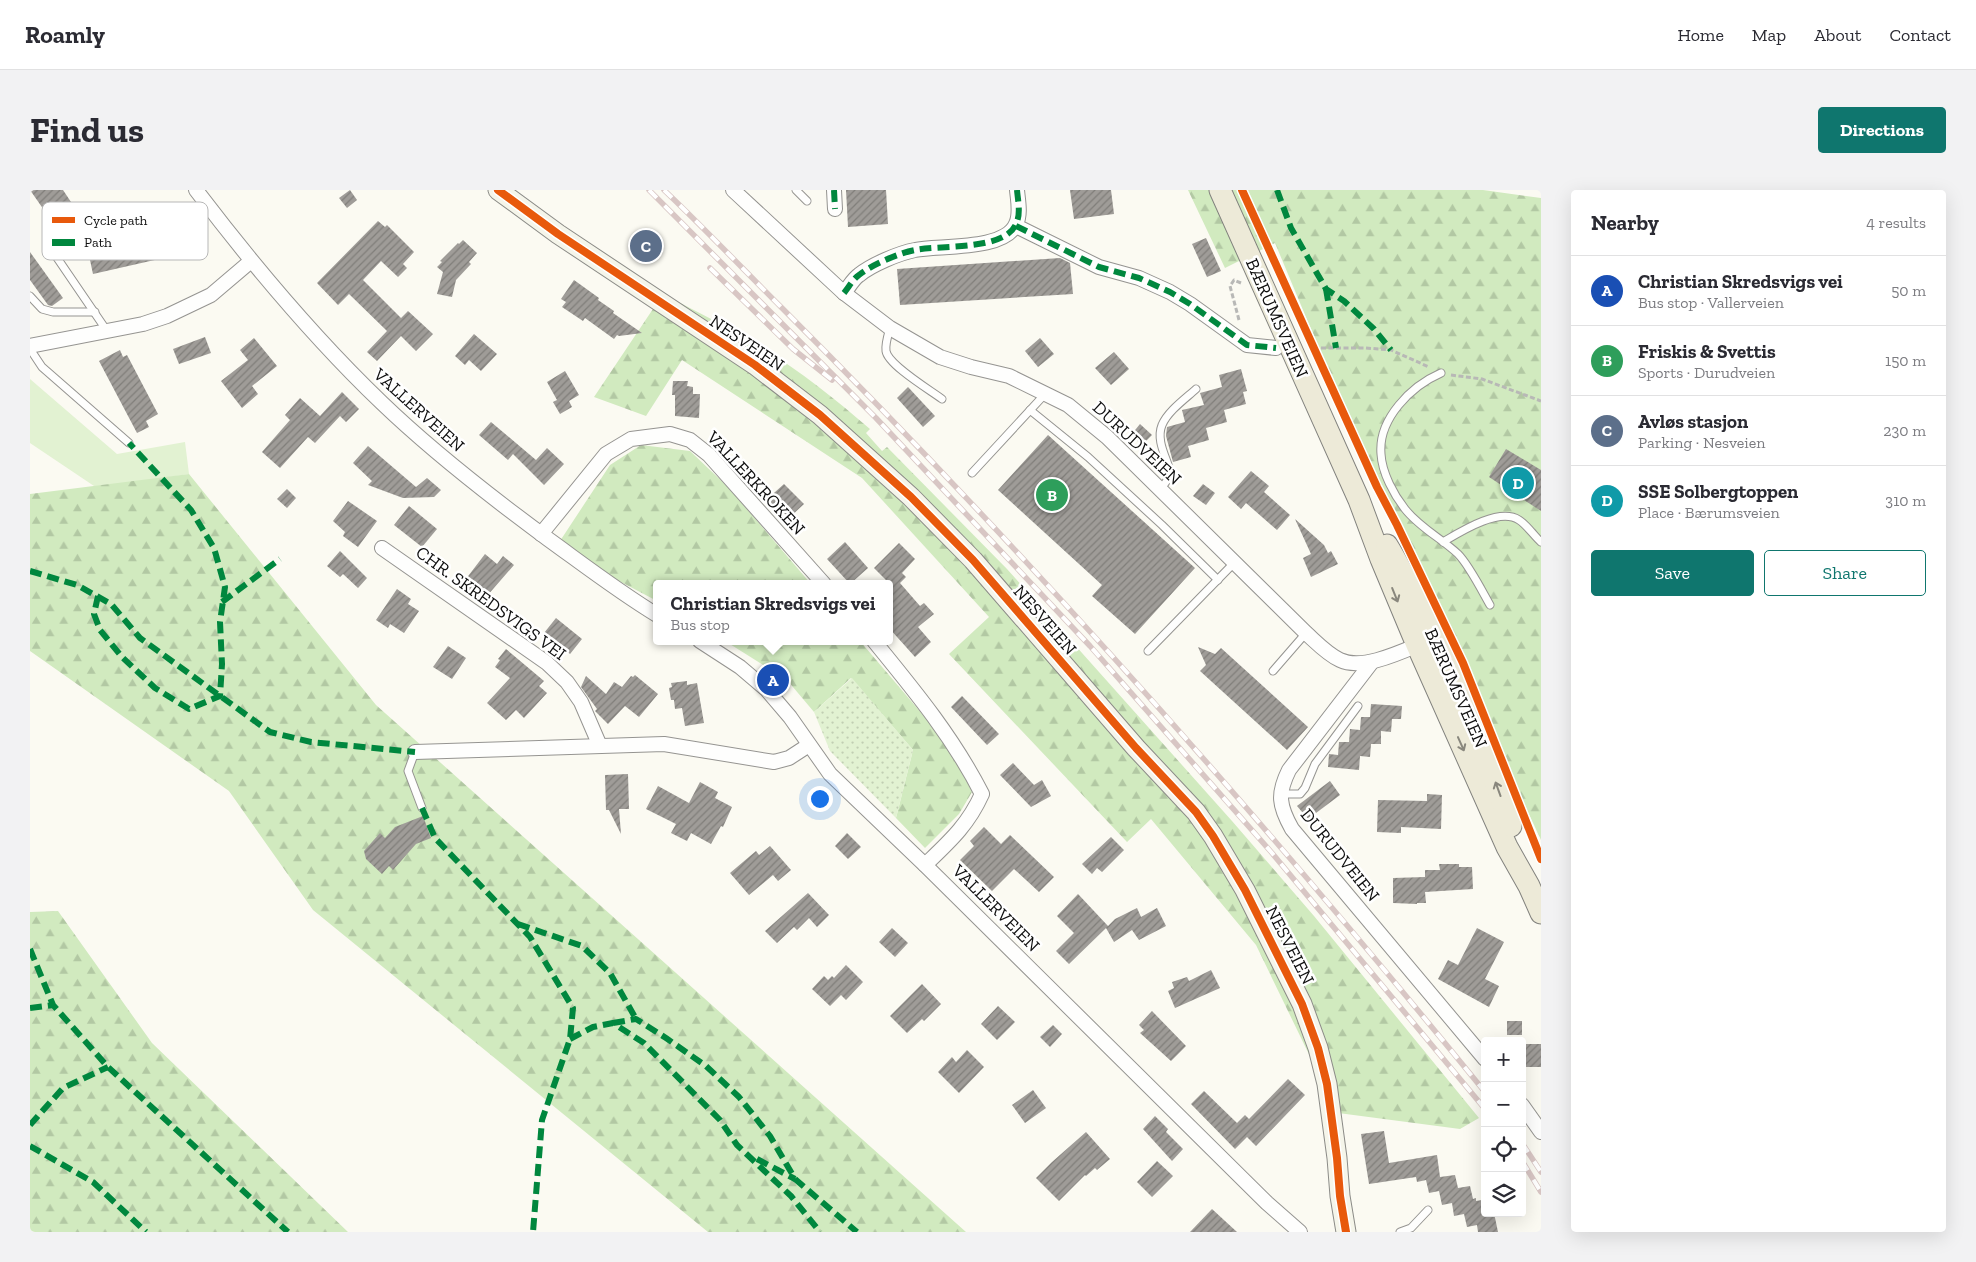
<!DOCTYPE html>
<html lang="en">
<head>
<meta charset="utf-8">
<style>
	:root { --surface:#fff; --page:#f2f2f3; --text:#2b2b33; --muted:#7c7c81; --line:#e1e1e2; --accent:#0f766e }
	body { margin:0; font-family:"Zilla Slab",serif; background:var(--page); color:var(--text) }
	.controls { position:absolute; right:15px; bottom:15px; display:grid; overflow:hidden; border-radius:5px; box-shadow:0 5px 20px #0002 }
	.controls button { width:45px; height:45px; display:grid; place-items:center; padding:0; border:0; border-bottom:1px solid var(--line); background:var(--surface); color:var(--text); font:25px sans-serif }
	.you { position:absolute; left:789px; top:608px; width:18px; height:18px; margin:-12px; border:4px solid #fff; border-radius:50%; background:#1a73e8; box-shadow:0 0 0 8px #1a73e833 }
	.badge { display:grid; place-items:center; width:32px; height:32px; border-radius:50%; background:var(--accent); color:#fff; font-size:16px; font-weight:700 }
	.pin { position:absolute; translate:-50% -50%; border:2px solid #fff; box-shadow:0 1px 5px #0006 }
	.popup { position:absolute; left:623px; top:390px; width:240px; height:65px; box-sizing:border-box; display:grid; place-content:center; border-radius:5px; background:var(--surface); filter:drop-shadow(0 1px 4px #0005); font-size:16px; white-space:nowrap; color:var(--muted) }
	.popup b { font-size:19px; color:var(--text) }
	.popup::after { content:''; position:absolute; left:50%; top:100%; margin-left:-10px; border:10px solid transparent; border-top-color:var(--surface) }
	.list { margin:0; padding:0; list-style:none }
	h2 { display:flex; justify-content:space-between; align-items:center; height:65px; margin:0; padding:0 20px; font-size:21px }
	h2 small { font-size:16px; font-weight:400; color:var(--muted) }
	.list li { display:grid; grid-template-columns:32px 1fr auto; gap:15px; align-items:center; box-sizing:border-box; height:70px; padding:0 20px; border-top:1px solid var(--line) }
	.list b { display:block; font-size:19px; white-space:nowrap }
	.list p { margin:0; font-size:16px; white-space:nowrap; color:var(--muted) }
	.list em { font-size:16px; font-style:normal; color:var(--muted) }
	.actions { display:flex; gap:10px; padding:15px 20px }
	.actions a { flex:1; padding:11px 0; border:1px solid var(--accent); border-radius:5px; text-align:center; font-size:18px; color:var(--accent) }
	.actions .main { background:var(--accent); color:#fff }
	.icon { flex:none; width:28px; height:28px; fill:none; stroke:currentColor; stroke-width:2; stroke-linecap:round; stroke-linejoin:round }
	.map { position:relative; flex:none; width:1511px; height:1042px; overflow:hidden; border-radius:5px }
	header { display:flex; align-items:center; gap:30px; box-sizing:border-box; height:70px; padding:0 25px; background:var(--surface); border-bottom:1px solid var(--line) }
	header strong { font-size:24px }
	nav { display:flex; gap:28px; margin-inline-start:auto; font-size:18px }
	.intro { display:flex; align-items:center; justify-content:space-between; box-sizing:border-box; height:120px; padding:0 30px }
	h1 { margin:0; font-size:35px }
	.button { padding:12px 22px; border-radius:5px; background:var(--accent); color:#fff; font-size:18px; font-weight:700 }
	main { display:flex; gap:30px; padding:0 30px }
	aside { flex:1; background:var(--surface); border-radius:5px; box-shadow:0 5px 20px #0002 }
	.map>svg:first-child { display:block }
	.grass { fill:#e2f2d2 }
	.forest { fill:url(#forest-firs) }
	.park { fill:url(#park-dots) }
	.building { fill:url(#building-hatch) }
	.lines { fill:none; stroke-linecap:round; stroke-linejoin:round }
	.lane-casing { stroke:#959491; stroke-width:9 }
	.street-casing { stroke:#959491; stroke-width:16 }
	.secondary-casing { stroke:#8b8b87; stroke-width:21 }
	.primary-casing { stroke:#82827e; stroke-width:23 }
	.path { stroke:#b8b8b6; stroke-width:3; stroke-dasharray:5 2.5; stroke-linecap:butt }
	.lane { stroke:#fefefd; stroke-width:7 }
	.street { stroke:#fefefd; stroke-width:14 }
	.secondary { stroke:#f5f5ea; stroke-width:19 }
	.primary { stroke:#edead8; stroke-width:21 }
	.rail-casing { stroke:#d8c6c4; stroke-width:5.5 }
	.rail { stroke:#fff; stroke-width:4; stroke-dasharray:11; stroke-linecap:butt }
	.quiet { stroke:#00873e; stroke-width:6; stroke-dasharray:12 6; stroke-linecap:butt }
	.cycleway-casing { stroke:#fff; stroke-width:11 }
	.cycleway { stroke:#e8590c; stroke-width:8 }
	.oneway { stroke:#89877d }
	.labels { text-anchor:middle; stroke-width:5; stroke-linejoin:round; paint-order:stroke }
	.street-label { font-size:18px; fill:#0e0e0e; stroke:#fff }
	.key { fill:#fff; stroke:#b7b7b7; stroke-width:1 }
	.key-label { font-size:14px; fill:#0e0e0e }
</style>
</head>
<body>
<header>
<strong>Roamly</strong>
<nav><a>Home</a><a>Map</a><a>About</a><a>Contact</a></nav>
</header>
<div class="intro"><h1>Find us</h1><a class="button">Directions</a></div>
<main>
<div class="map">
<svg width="1511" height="1042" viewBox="0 0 1511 1042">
	<defs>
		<pattern id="forest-firs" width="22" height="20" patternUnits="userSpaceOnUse" patternTransform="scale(1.25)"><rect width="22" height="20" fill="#d1eabf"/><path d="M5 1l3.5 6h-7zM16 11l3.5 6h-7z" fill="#b2c8a3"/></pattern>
		<pattern id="park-dots" width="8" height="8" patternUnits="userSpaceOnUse" patternTransform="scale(1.25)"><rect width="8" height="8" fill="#e2f2d2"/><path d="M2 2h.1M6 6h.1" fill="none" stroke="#c1ceb3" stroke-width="1.8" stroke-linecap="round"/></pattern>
		<pattern id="building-hatch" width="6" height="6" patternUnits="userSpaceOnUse" patternTransform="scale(1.25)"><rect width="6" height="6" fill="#9f9c98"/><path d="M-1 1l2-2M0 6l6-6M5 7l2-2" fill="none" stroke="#807e7a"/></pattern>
	</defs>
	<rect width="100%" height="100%" fill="#fbfaf2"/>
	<path class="grass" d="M0 189 87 264 155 252 159 284 67 298 0 253Z"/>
	<g class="forest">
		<path d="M1158 0H1453L1511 8V650L1347 297 1245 53 1195 78Z"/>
		<path d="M633 104C661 119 690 133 717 148 761 174 802 206 840 239L836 243 852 261 857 257 977 379 1202 631 1284 726 1449 928 1430 939 1293 921 1288 883 1226 755 1121 629 1097 652 919 464 959 427 832 288 652 170 616 226 564 207Z"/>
		<path d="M611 255 660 261 699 298 781 394H627V411L574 383 530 351 580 275Z"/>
		<path d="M159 284 346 515 936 1042H678L283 720 199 601 0 461V304Z"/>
		<path d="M695 451H830L922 559 942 602 929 624 895 658 866 628 883 560 821 488 784 522 757 490Z"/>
		<path d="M28 721 122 853 318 1042H0V722Z"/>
	</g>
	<path class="park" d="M822 488 883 560 866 628 800 561 784 522Z"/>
	<g class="building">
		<path d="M0 0H33L45 18 23 33Z"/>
		<path d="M320 0 327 10 317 18 309 8Z"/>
		<path d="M816 0H856L858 34 818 37Z"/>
		<path d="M1040 0H1081L1084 24 1044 29Z"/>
		<path d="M348 31 355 37 357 35 384 62 373 74 377 78 368 87 351 71 333 90 371 128 378 121 403 144 386 161 371 146 347 171 337 162 357 141 319 104 308 115 287 93Z"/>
		<path d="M123 42 129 69 63 84 57 56Z"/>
		<path d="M1176 48 1191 81 1177 87 1162 54Z"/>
		<path d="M433 50 447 63 439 72 441 74 426 90 422 107 407 104 413 82 407 77 412 72 410 71 428 53 429 54Z"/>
		<path d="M0 62 33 108 22 116 18 115 0 90Z"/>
		<path d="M1030 68 1040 73 1043 104 870 115 867 79Z"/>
		<path d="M544 90 569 108 568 110 584 121 583 123 612 143 589 146 587 145 584 149 555 128 553 131 532 117 536 112 531 109Z"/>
		<path d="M444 144 467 164 451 181 439 170 435 175 425 166Z"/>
		<path d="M175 147 181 163 149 174 143 159Z"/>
		<path d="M224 148 247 176 222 196 228 204 212 218 191 191 218 170 210 160Z"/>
		<path d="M1010 148 1024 164 1008 177 995 161Z"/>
		<path d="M90 160 93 167 97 165 128 224 116 231 119 237 107 243 69 171Z"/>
		<path d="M1084 162 1099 179 1081 195 1065 178Z"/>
		<path d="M1211 179 1217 201 1213 202 1216 214 1194 220 1197 232 1176 238 1179 250 1158 256 1161 267 1143 272 1136 246 1137 237 1155 232 1152 220 1174 215 1170 203 1192 197 1189 185Z"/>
		<path d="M535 181 549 205 539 211 542 217 530 224 523 212 527 210 517 192Z"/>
		<path d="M643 191H658L657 196 663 197V204H670L669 228 645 226V205H642Z"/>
		<path d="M878 197 905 226 893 237 867 208Z"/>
		<path d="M312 202 329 219 316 232 310 226 285 253 278 247 250 278 232 262 260 230 255 225 270 208 290 226Z"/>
		<path d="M461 232 506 270 517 258 534 274 514 295 483 264 478 270 449 245Z"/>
		<path d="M1110 234 1122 245 1112 255 1101 245Z"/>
		<path d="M1018 245 1165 378 1105 444 1062 406 1072 395 968 300Z"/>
		<path d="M338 256 386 297 397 288 411 300 404 307 373 308 338 295 342 291 323 273Z"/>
		<path d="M1476 259 1511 280V321L1459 287Z"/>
		<path d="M1221 281 1239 296 1234 302 1260 325 1247 340 1216 313 1211 319 1198 307Z"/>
		<path d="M754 294 774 314 759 328 751 320 747 324 735 311Z"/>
		<path d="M1173 294 1185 303 1176 315 1163 306Z"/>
		<path d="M257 299 266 308 257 318 247 309Z"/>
		<path d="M318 311 347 331 328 357 313 346 315 342 303 331Z"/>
		<path d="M379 316 407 339 392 357 364 335Z"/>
		<path d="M1265 329 1294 355 1298 363 1301 361 1308 374 1281 387 1273 368 1281 364Z"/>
		<path d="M815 352 838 378 820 394 797 369Z"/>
		<path d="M869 353 885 369 872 383 876 387 870 393 890 416 894 413 904 424 888 437 901 452 885 467 859 438V393L844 378Z"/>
		<path d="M310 361 337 388 328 398 313 384 310 387 297 376Z"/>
		<path d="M455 364 467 374 473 366 484 375 450 414 429 398Z"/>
		<path d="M367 399 381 409 378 414 389 421 374 443 360 434 358 438 346 430Z"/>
		<path d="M526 428 552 449 540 464 532 457 528 462 517 453 521 448 514 443Z"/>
		<path d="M418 456 436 468 422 489 403 477Z"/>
		<path d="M1168 457 1185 464 1191 458 1278 537 1257 560 1170 481 1176 475Z"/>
		<path d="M476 459 514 491 509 496 517 503 494 528 486 520 476 530 457 513 480 488 465 477 470 470 468 469Z"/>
		<path d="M605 485 628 504 609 527 595 516 578 534 565 521 567 519 551 497 556 486 576 504 584 492 592 497 601 486 603 487Z"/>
		<path d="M657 491V495L667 493 674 533 655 536 652 518 645 519 644 510H641L639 498 642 497 641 493Z"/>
		<path d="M932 506 969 544 957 555 921 517Z"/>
		<path d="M1341 514 1372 516 1371 529H1362L1361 542 1351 541V554H1341L1340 567 1330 566 1329 580 1298 577 1299 564 1308 565 1309 552H1319L1320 539 1330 540 1331 527H1340Z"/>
		<path d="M983 573 1004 595 1012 590 1021 606 1001 617 970 585Z"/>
		<path d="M598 584 599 619H589L591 644 579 620H576L575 585Z"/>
		<path d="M1300 591 1310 605 1278 629 1267 616Z"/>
		<path d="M670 592 688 602 685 608 702 617 693 637 691 636 681 654 661 643 657 651 641 643 646 634 616 619 628 596 659 613Z"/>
		<path d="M1397 604 1412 605 1411 639 1371 637V643L1347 642 1348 610 1397 611Z"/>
		<path d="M393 626 401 648 386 654 363 680 359 676 352 684 336 669 334 661 350 643 355 648 365 637Z"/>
		<path d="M954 637 971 654 980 645 1024 687 1009 702 984 679 962 701 930 670 944 656 940 651Z"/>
		<path d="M817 643 831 657 818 669 805 656Z"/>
		<path d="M1081 647 1094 660 1072 682 1067 678 1062 684 1052 674Z"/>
		<path d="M740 656 761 680 748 691 743 685 719 705 700 683 726 661 729 665Z"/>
		<path d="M1409 674H1429V677H1442L1443 699 1395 702 1396 713H1387V714L1363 713V688L1395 687V680H1410Z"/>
		<path d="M778 703 799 725 787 737 779 728 767 740 764 737 747 753 735 741Z"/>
		<path d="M1048 704 1078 736 1085 729 1107 718 1111 727 1127 718 1136 736 1109 750 1102 740 1084 752 1076 738 1039 774 1026 761 1044 743 1027 726Z"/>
		<path d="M862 738 878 753 865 767 849 752Z"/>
		<path d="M1447 738 1474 752 1455 789 1469 796 1459 817 1408 789 1418 770 1428 775Z"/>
		<path d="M816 775 833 792 816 810 811 805 800 816 782 799 794 786 798 790 802 786 804 788Z"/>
		<path d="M1181 780 1190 798 1145 818 1138 801 1144 798 1142 792 1157 787 1159 791Z"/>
		<path d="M892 794 911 814 894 831 892 829 877 843 860 826Z"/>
		<path d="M968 816 985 832 967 850 951 834Z"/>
		<path d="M1122 821 1156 856 1141 871 1110 843 1114 840 1109 835Z"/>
		<rect x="1477" y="831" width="15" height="14"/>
		<path d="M1023 835 1032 844 1020 857 1010 847Z"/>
		<rect x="1492" y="854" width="19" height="23"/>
		<path d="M937 860 954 877 929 903 908 882 922 867 926 872Z"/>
		<path d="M1258 889 1275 905 1226 956 1217 947 1205 959 1161 914 1174 901 1207 933 1215 925 1219 929Z"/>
		<path d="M1003 900 1016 918 995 933 982 915Z"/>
		<path d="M1125 926 1138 939 1136 942 1153 959 1142 971 1113 939Z"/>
		<path d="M1354 941 1359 973 1407 965 1410 987 1425 985 1428 998 1440 996 1443 1009 1446 1008V1011L1452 1010 1454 1023H1464L1468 1042H1448L1447 1035 1437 1037 1434 1024 1424 1026 1422 1013 1412 1015 1409 1001 1399 1003 1396 990 1387 992 1386 987 1339 994 1331 944Z"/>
		<path d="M1056 942 1080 969 1067 980 1065 978 1056 986 1055 985 1029 1011 1006 988 1022 972Z"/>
		<path d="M1127 971 1143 986 1122 1007 1107 992Z"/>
		<path d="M1182 1019 1207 1042H1160Z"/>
	</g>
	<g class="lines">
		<g class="lane-casing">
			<g id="lane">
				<path d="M766 0 777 11"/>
				<path d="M19 56 77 141"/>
				<path d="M0 106 12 119 23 122H65"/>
				<path d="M860 138C858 145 855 154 856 161 858 175 900 200 912 209"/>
				<path d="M0 159 12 177 99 253"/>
				<path d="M1411 183C1381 196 1348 229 1351 264 1352 283 1364 305 1375 319 1390 338 1411 348 1428 364 1439 375 1452 401 1460 415"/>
				<path d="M1000 220 1058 267 1132 335 1188 390"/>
				<path d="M942 283 1016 203"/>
				<path d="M1130 300C1133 296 1137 291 1139 287 1144 277 1124 255 1132 235 1138 221 1155 209 1166 199"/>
				<path d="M1413 352C1430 342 1469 317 1489 330 1497 335 1504 346 1511 352"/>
				<path d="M1118 461 1204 373"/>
				<path d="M1243 481 1276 443"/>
				<path d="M385 562 378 581 392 618"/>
				<path d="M1251 604H1270L1275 598 1285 574 1328 516"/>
				<path d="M1370 1042 1381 1038 1398 1020"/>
			</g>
		</g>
		<g class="street-casing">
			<g id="street">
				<path d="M166 0C223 75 284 148 352 213 404 263 461 307 518 349 554 375 589 402 627 425"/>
				<path d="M703 0 814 103 860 138 910 167 941 177 979 186 1038 215 1077 247 1276 443C1287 453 1297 464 1310 470 1333 481 1373 461 1395 452"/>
				<path d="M804 0 805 19"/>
				<path d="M986 36 1069 77 1109 88 1140 102 1160 114 1217 155 1246 158"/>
				<path d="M814 103C819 97 823 89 829 85 841 75 869 63 885 60 908 55 975 61 986 34 991 24 988 11 987 0"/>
				<path d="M0 156 113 134 137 126 181 105 221 71"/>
				<path d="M511 344 576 264 601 249 640 244 660 250 679 265 794 394"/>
				<path d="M352 358 517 473 537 492 551 512 570 556"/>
				<path d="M670 451 710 477 737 500 760 527 800 584 895 675 1237 1013 1270 1042"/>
				<path d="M844 451C884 500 923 547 952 604 938 635 920 651 895 675"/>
				<path d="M1342 472 1259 580C1247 604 1249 616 1262 639L1455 869"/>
				<path d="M385 562 634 554 744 572 759 568 779 555"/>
				<path d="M1492 915 1511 942"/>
			</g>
		</g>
		<g class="secondary-casing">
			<path id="secondary" d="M468 0 528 44 725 175 790 225 881 307 943 370 1106 558 1166 622 1183 646 1215 700 1272 814 1288 858 1297 894 1307 968 1310 1006 1316 1042"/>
		</g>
		<g class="primary-casing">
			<g id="primary">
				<path d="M1190 0 1329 310 1351 369 1387 455 1477 657 1499 696 1511 723"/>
				<path d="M1357 355C1372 379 1384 405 1396 430 1429 497 1456 565 1481 636"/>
			</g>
		</g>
		<g class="path">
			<path d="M1209 130 1200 96 1204 90 1211 93"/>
			<path d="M1291 158H1336L1361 160 1399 177"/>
			<path d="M1421 185 1452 189 1511 211"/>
		</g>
		<use href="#lane" class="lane"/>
		<use href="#street" class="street"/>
		<use href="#secondary" class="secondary"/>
		<use href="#primary" class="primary"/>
		<g class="rail-casing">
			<g id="rail">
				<path d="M619 0 846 228 1060 456 1242 663 1455 919"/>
				<path d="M634 0C674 38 712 78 751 117 1000 366 1233 629 1455 902"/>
				<path d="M680 78 763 159 802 190"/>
				<path d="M1492 953 1511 982"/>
				<path d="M1492 971 1511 1002"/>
			</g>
		</g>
		<use href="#rail" class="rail"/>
		<g class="quiet">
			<path d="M804 0 805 19"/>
			<path d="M1247 0 1261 38 1296 99 1314 111 1344 139 1361 160"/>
			<path d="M986 36 1069 77 1109 88 1140 102 1160 114 1217 155 1246 158"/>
			<path d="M1296 99 1306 158"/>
			<path d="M814 103C819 97 823 89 829 85 841 75 869 63 885 60 908 55 975 61 986 34 991 24 988 11 987 0"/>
			<path d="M0 381 47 395 81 414 110 448 240 542 281 552 385 562"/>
			<path d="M68 406 64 424 70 440 92 467 125 498 159 519 190 506 192 474 190 432 195 397 184 358 161 320 99 253"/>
			<path d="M192 412 250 369"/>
			<path d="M392 618 405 648 500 747 543 818 540 849 512 930 503 1042"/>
			<path d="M488 734 552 756 580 783 606 829"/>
			<path d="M0 759 23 815 78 877 258 1042"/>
			<path d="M0 818 23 815"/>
			<path d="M583 833 606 829 636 848 676 876 709 907 740 946 765 989 827 1042"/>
			<path d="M540 849 563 837 583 833 614 853 690 930 707 955 761 1006 790 1042"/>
			<path d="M0 935 33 898 78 877"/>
			<path d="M0 956 63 992 116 1042"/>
			<path d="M727 969 765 989"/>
		</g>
		<g class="cycleway-casing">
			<g id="cycleway">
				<path d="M468 0 528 44 725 175 790 225 881 307 943 370 1106 558 1166 622 1183 646 1215 700 1272 814 1288 858 1297 894 1307 968 1310 1006 1316 1042"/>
				<path d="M1212 0 1347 297 1367 335 1433 473 1511 669"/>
			</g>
		</g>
		<use href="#cycleway" class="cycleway"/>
	</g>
	<defs><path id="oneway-shaft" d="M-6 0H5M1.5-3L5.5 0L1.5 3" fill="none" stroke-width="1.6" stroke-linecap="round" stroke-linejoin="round" transform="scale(1.25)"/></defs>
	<g class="oneway">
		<use href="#oneway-shaft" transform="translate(1365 405) rotate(68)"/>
		<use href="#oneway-shaft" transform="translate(1431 554) rotate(66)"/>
		<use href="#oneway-shaft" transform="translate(1468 599) rotate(-110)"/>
	</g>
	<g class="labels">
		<g class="street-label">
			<text transform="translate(1247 128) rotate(66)" y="6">BÆRUMSVEIEN</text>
			<text transform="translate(717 153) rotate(34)" y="6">NESVEIEN</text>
			<text transform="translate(389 220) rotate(42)" y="6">VALLERVEIEN</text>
			<text transform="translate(1107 253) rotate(43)" y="6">DURUDVEIEN</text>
			<text transform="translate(726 293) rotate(47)" y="6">VALLERKROKEN</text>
			<text transform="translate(461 413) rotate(36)" y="6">CHR. SKREDSVIGS VEI</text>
			<text transform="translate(1015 430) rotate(49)" y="6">NESVEIEN</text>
			<text transform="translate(1426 498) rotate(66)" y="6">BÆRUMSVEIEN</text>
			<text transform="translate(1310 665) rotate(51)" y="6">DURUDVEIEN</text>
			<text transform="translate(966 718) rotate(45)" y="6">VALLERVEIEN</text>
			<text transform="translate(1260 755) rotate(63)" y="6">NESVEIEN</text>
		</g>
	</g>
	<rect x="12" y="12" width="166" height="58" rx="8" class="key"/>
	<rect x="22" y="27" width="23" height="6" fill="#e8590c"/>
	<rect x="22" y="49" width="23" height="7" fill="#00873e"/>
	<g class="key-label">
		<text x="54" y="35">Cycle path</text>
		<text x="54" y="57">Path</text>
	</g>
</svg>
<div class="controls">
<button>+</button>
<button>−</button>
<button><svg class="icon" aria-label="locate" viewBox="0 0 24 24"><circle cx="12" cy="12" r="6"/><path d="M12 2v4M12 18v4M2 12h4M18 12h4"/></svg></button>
<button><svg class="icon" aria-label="layers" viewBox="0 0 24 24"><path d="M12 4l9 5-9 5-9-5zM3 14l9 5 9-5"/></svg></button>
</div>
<div class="you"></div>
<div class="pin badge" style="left:743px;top:490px;background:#1a4fb4">A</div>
<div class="popup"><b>Christian Skredsvigs vei</b>Bus stop</div>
<div class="pin badge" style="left:1022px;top:305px;background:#2e9e5b">B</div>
<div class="pin badge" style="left:616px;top:56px;background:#5c6f8a">C</div>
<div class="pin badge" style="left:1488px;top:293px;background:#0f9aa8">D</div>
</div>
<aside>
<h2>Nearby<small>4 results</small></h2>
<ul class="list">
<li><span class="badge" style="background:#1a4fb4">A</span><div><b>Christian Skredsvigs vei</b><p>Bus stop · Vallerveien</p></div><em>50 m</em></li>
<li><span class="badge" style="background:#2e9e5b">B</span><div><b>Friskis &amp; Svettis</b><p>Sports · Durudveien</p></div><em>150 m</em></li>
<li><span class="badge" style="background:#5c6f8a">C</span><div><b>Avløs stasjon</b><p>Parking · Nesveien</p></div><em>230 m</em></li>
<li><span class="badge" style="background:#0f9aa8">D</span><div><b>SSE Solbergtoppen</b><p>Place · Bærumsveien</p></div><em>310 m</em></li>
</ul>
<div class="actions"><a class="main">Save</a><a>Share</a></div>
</aside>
</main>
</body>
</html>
